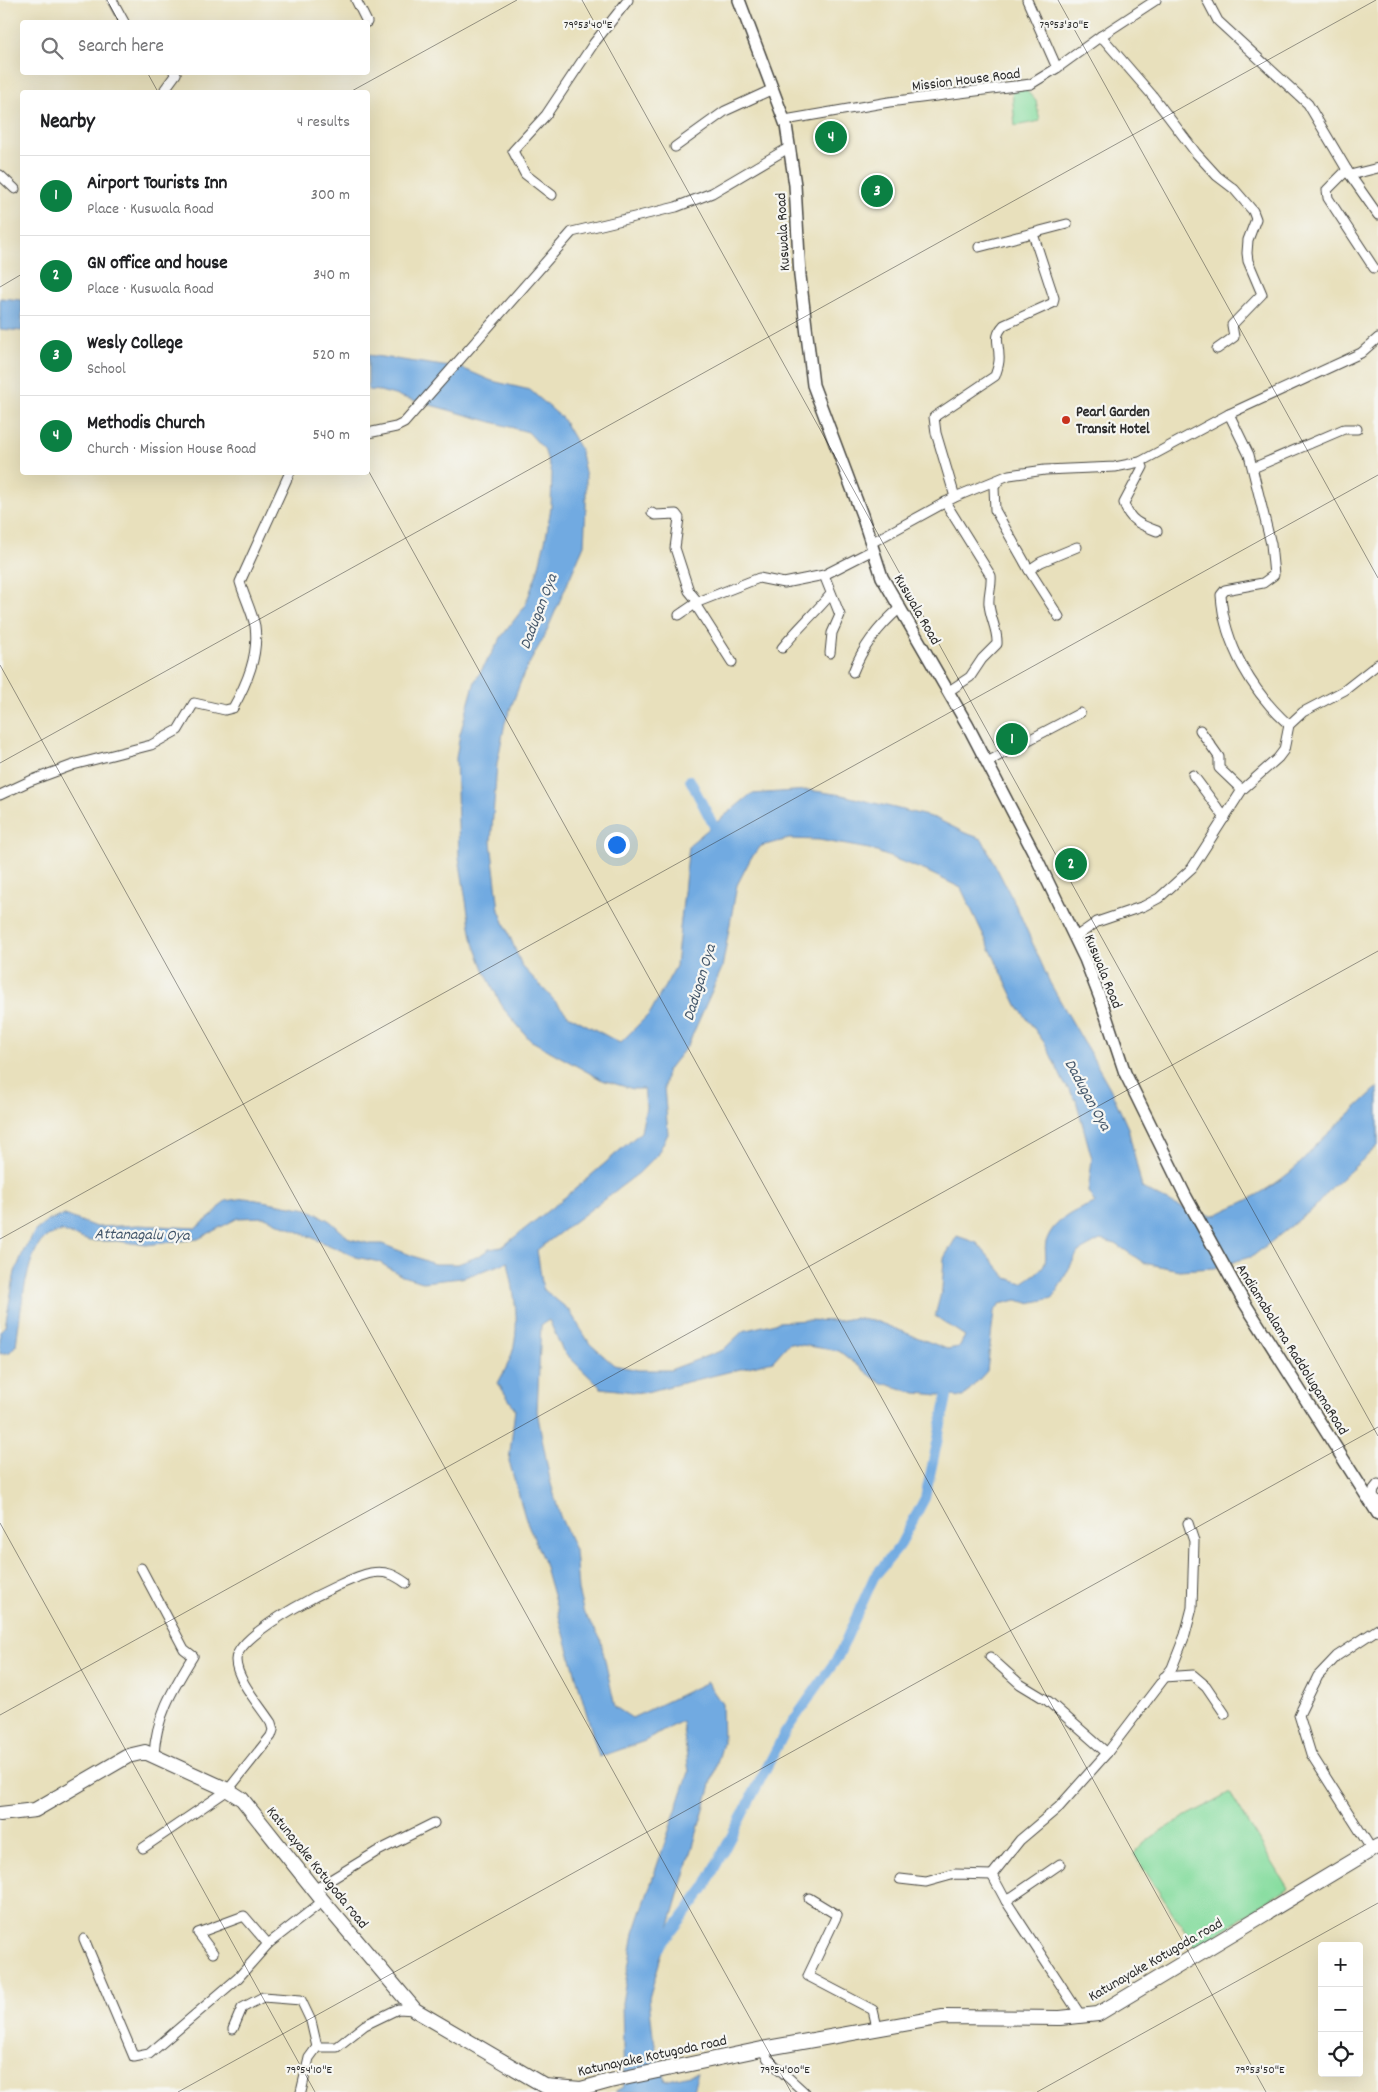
<!DOCTYPE html>
<html lang="en">
<head>
<meta charset="utf-8">
<style>
	:root { --surface:#fff; --page:#f2f2f2; --text:#202124; --muted:#757577; --line:#e0e0e0; --accent:#0b8043 }
	body { margin:0; font-family:Dekko,sans-serif; background:var(--page); color:var(--text) }
	.controls { position:absolute; right:15px; bottom:15px; display:grid; overflow:hidden; border-radius:5px; box-shadow:0 5px 20px #0002 }
	.controls button { width:45px; height:45px; display:grid; place-items:center; padding:0; border:0; border-bottom:1px solid var(--line); background:var(--surface); color:var(--text); font:25px sans-serif }
	.you { position:absolute; left:616px; top:844px; width:18px; height:18px; margin:-12px; border:4px solid #fff; border-radius:50%; background:#1a73e8; box-shadow:0 0 0 8px #1a73e833 }
	.badge { display:grid; place-items:center; width:32px; height:32px; border-radius:50%; background:var(--accent); color:#fff; font-size:16px; font-weight:700 }
	.pin { position:absolute; translate:-50% -50%; border:2px solid #fff; box-shadow:0 1px 5px #0006 }
	.list { margin:0; padding:0; list-style:none }
	h2 { display:flex; justify-content:space-between; align-items:center; height:65px; margin:0; padding:0 20px; font-size:21px }
	h2 small { font-size:16px; font-weight:400; color:var(--muted) }
	.list li { display:grid; grid-template-columns:32px 1fr auto; gap:15px; align-items:center; box-sizing:border-box; height:80px; padding:0 20px; border-top:1px solid var(--line) }
	.list b { display:block; font-size:19px; white-space:nowrap }
	.list p { margin:0; font-size:16px; white-space:nowrap; color:var(--muted) }
	.list em { font-size:16px; font-style:normal; color:var(--muted) }
	.icon { flex:none; width:28px; height:28px; fill:none; stroke:currentColor; stroke-width:2; stroke-linecap:round; stroke-linejoin:round }
	.map { position:relative; flex:none; width:1378px; height:2092px; overflow:hidden }
	.search { position:absolute; background:var(--surface); box-shadow:0 5px 20px #0002; left:20px; top:20px; width:350px; height:55px; display:flex; align-items:center; gap:12px; box-sizing:border-box; padding:0 18px; border-radius:5px; color:var(--muted); font-size:19px }
	.panel { position:absolute; background:var(--surface); box-shadow:0 5px 20px #0002; left:20px; top:90px; width:350px; height:385px; border-radius:5px }
	.map>svg:first-child { display:block }
	.green { fill:#88dda0; stroke:#5a8466 }
	.water { fill:#71aae1; stroke:#4e6a86; fill-rule:evenodd }
	.lines { fill:none; stroke-linecap:round; stroke-linejoin:round }
	.canal { stroke:#71aae1; stroke-width:10 }
	.minor-casing { stroke:#474641; stroke-width:11 }
	.tertiary-casing { stroke:#474641; stroke-width:14 }
	.secondary-casing { stroke:#474641; stroke-width:16 }
	.minor { stroke:#fff; stroke-width:9 }
	.tertiary { stroke:#fff; stroke-width:11 }
	.secondary { stroke:#fff; stroke-width:14 }
	.ticks { fill:none; stroke:#2b2b2b; stroke-width:1; stroke-opacity:0.45 }
	.poi-dot { fill:#c8321e; stroke:#f6f6f2; stroke-width:2 }
	.labels { text-anchor:middle; stroke-width:4.5; stroke-linejoin:round; paint-order:stroke }
	.street-label { font-size:15px; fill:#2b2b2b; stroke:#f6f6f2 }
	.poi-label { font-size:15px; font-weight:bold; fill:#2b2b2b; stroke:#f6f6f2; text-anchor:start }
	.water-label { font-size:16px; font-style:italic; fill:#44576b; stroke:#f6f6f2 }
	.ticks-label { font-size:12px; text-anchor:middle; fill:#2b2b2b; stroke:#f6f6f2; stroke-width:4.5; stroke-linejoin:round; paint-order:stroke }
</style>
</head>
<body>
<div class="map">
<svg width="1378" height="2092" viewBox="0 0 1378 2092">
	<rect width="100%" height="100%" fill="#f6f6f2"/>
	<filter id="ink" filterUnits="userSpaceOnUse"><feTurbulence type="fractalNoise" baseFrequency=".02" numOctaves="2"/><feDisplacementMap in="SourceGraphic" scale="10" xChannelSelector="R" yChannelSelector="G"/><feConvolveMatrix kernelMatrix="1 2 1 2 8 2 1 2 1" color-interpolation-filters="sRGB"/></filter>
	<filter id="wash" filterUnits="userSpaceOnUse"><feTurbulence type="fractalNoise" baseFrequency=".0096" numOctaves="4" result="noise"/><feDisplacementMap in="SourceGraphic" scale="20" xChannelSelector="R" yChannelSelector="G"/><feGaussianBlur stdDeviation="1.12" result="paint"/><feColorMatrix in="noise" values="0 0 0 0 0 0 0 0 0 0 0 0 0 0 0 0 0 1.4 0 .05"/><feComposite in="paint" operator="in"/></filter>
	<g filter="url(#wash)">
		<rect width="100%" height="100%" fill="#e8e0bc"/>
		<g class="green">
			<path d="M1024 88 1036 101 1040 121 1015 126 1012 90Z"/>
			<path d="M1230 1793 1288 1888 1196 1948 1134 1854C1149 1832 1206 1807 1230 1793Z"/>
		</g>
		<g class="water">
			<path d="M0 298 22 300V331L0 329Z"/>
			<path d="M368 355 464 369 492 381 530 390 562 418 580 449 586 477V506L584 545 545 635 524 673 505 723 497 764 491 842 499 910 522 966 568 1015 620 1043 650 1013 676 966 689 845 751 794 808 790 842 795 935 818 963 832 982 839 1018 910 1050 983 1110 1088 1128 1128 1142 1188C1159 1197 1196 1217 1214 1215 1219 1214 1224 1211 1228 1209 1258 1197 1296 1173 1315 1146L1378 1087V1146L1332 1187 1314 1208 1253 1256 1214 1268 1179 1270 1144 1263 1116 1244 1100 1240 1078 1252 1053 1298 1029 1303 1016 1300 1000 1304 994 1312 987 1371 963 1397 916 1393 879 1382 839 1351 789 1343 773 1361 642 1393 601 1388 563 1351 549 1320 541 1325 537 1411 550 1480 560 1516 575 1550 578 1590 584 1614 600 1637 615 1707 632 1718 707 1682 722 1704 723 1743 649 1998 653 2036 665 2081 698 2073 692 2092H615L624 2087 622 2003 634 1933 689 1772 682 1721 645 1741 599 1757 543 1560 525 1517 509 1461 515 1409 498 1383C502 1375 507 1367 510 1359 522 1329 514 1292 508 1262L462 1278 423 1282 402 1276 379 1262 356 1257 265 1217 238 1218 198 1239 146 1245 118 1241H89L62 1231C56 1233 48 1235 44 1239 25 1256 20 1319 16 1345L10 1352 0 1354V1331L5 1326 15 1272 24 1250 35 1231 49 1220 65 1215 96 1227 139 1225 196 1228 213 1215 225 1201 245 1198 308 1209 330 1221 350 1239 371 1244H382L434 1264H458L479 1256 489 1249 502 1247 574 1190 641 1132 646 1107 644 1089H633L602 1080 530 1040 503 1008 485 972 472 938 459 857 456 758 460 734 475 681 502 636 525 606 538 570 546 537 551 507 552 473 544 449 528 432 380 391 368 390ZM789 839 819 840 869 849 926 871 961 888 1017 1005 1046 1045 1064 1083 1076 1100 1092 1159 1088 1192 1095 1203C1075 1210 1053 1220 1046 1242 1044 1248 1047 1256 1045 1262 1042 1271 1030 1277 1022 1283L1007 1278 977 1243 957 1236 944 1258 942 1289 935 1316 965 1336 959 1347 947 1349 878 1322 854 1318 837 1321 805 1320 779 1322 743 1331 723 1350 670 1370H638L614 1365 590 1344 569 1310 543 1289 537 1250 639 1173 657 1155 668 1134 664 1087 667 1071 688 1045 722 968 737 885 751 858 761 846Z"/>
		</g>
		<g class="lines">
			<g class="canal">
				<path d="M690 780 719 836"/>
				<path d="M657 1951 704 1889 784 1734 838 1657 874 1577 899 1547 925 1498 950 1383"/>
			</g>
		</g>
	</g>
	<g filter="url(#ink)">
		<g class="lines">
			<g class="minor-casing">
				<g id="minor">
					<path d="M112 0 124 22"/>
					<path d="M356 0 367 22"/>
					<path d="M1027 0 1057 68"/>
					<path d="M1207 0 1218 21 1308 104 1350 175 1378 215"/>
					<path d="M1101 36 1152 95 1196 153 1217 176 1234 189 1253 211 1256 219 1248 240 1247 253 1248 261 1262 294 1232 325 1234 337 1217 349"/>
					<path d="M165 89 176 74 174 72"/>
					<path d="M785 120 889 102 1031 84 1057 68 1101 36 1156 0"/>
					<path d="M675 147 725 111 773 89"/>
					<path d="M1347 170 1327 190 1328 198 1374 268"/>
					<path d="M0 175 15 189"/>
					<path d="M1350 175 1378 168"/>
					<path d="M552 195 525 174 513 151 546 115 594 43 628 0"/>
					<path d="M979 247 1067 224"/>
					<path d="M1229 414 1249 455 1271 544 1274 575 1263 583 1225 590 1221 595C1224 644 1253 693 1289 725"/>
					<path d="M368 433 396 427 404 423 572 232 676 207 712 193 790 147"/>
					<path d="M1140 462 1143 467 1124 503C1129 521 1141 525 1157 531"/>
					<path d="M1253 468 1344 429H1357"/>
					<path d="M999 480 994 487 995 510 1029 570 1059 617"/>
					<path d="M955 497 936 433 934 417 995 376C997 370 1000 363 999 356 999 342 993 337 1004 325L1053 303 1054 298 1033 234"/>
					<path d="M945 502 991 576C992 586 988 595 989 604 990 618 998 630 997 644L982 659 970 677 949 691"/>
					<path d="M652 513 655 515 676 514 679 518 675 548 689 591 698 602"/>
					<path d="M871 543 955 497 1009 475 1045 470 1115 467 1140 462 1229 414 1361 353 1378 338"/>
					<path d="M1029 570 1041 562 1077 547"/>
					<path d="M824 575 840 615 832 633 830 653"/>
					<path d="M695 604 732 662"/>
					<path d="M679 615 698 602 759 578 784 583 824 575 873 550"/>
					<path d="M782 648C797 629 815 613 831 594"/>
					<path d="M853 672C863 646 879 626 900 608"/>
					<path d="M1200 730 1219 757V768L1242 790"/>
					<path d="M987 762 1080 713"/>
					<path d="M1193 775 1225 818"/>
					<path d="M0 795 30 781 73 765 151 745 178 730 194 703 225 710 233 708C247 683 259 655 255 626 252 612 244 596 240 582L290 472"/>
					<path d="M1074 938 1097 922 1144 906 1159 898 1192 868 1242 790 1278 758 1284 750 1289 725 1303 712 1345 690 1378 664"/>
					<path d="M1378 1484 1374 1489 1373 1495 1378 1503"/>
					<path d="M141 1568 184 1649 193 1656C173 1689 156 1716 154 1755"/>
					<path d="M990 1657 1020 1684 1048 1701 1107 1753"/>
					<path d="M1164 1677 1193 1675 1206 1686 1225 1714"/>
					<path d="M143 1848 228 1790 271 1736 273 1730 271 1723C261 1707 236 1679 236 1660 236 1633 345 1578 371 1573 385 1570 395 1575 406 1583"/>
					<path d="M1372 1850 1311 1754 1299 1715 1318 1676 1337 1656 1378 1629"/>
					<path d="M900 1879 926 1882 955 1874 992 1875"/>
					<path d="M314 1890 376 1852 434 1823"/>
					<path d="M809 1898 837 1915 808 1976 873 2010 877 2027"/>
					<path d="M1006 1901 1060 1864"/>
					<path d="M84 1939 134 2057 149 2054 238 1978 268 1944"/>
					<path d="M213 1953 198 1933 244 1916 268 1944 323 1901"/>
					<path d="M1081 2016 1006 1901 992 1875 1020 1840 1059 1807 1107 1753 1172 1668 1185 1635 1192 1608 1194 1541 1188 1523"/>
					<path d="M233 2029 242 2008 263 1997 301 2000 311 2021 317 2047"/>
					<path d="M762 2049 768 2059 804 2092"/>
					<path d="M301 2092 309 2058 317 2047H337L365 2025 398 2009 415 2010"/>
				</g>
			</g>
			<g class="tertiary-casing">
				<path id="tertiary" d="M739 0 786 125 795 185 800 276 813 385 862 515 882 577 968 726 1036 857 1085 959 1100 998 1125 1073 1186 1197 1244 1302 1378 1514"/>
			</g>
			<g class="secondary-casing">
				<path id="secondary" d="M0 1814 35 1810 128 1756 145 1752 228 1790 242 1799 323 1901 415 2010 545 2086 581 2089 610 2081 762 2049 943 2017 1060 2018 1098 2014 1378 1846"/>
			</g>
			<use href="#minor" class="minor"/>
			<use href="#tertiary" class="tertiary"/>
			<use href="#secondary" class="secondary"/>
		</g>
	</g>
	<path class="ticks" d="M107 0 119 22M582 0 1378 1436M1058 0 1378 578M147 72 158 92M350 92 517 0M0 287 22 274M368 470 1266 2092M0 665 791 2092M0 763 1376 0M0 1239 1378 475M0 1523 315 2092M0 1715 1378 951M178 2092 1378 1427M1037 2092 1378 1903"/>
	<circle class="poi-dot" cx="1066" cy="420" r="5"/>
	<g class="labels">
		<g class="street-label">
			<text transform="translate(966 79) rotate(-7)" y="5">Mission House Road</text>
			<text transform="translate(782 232) rotate(-93)" y="5">Kuswala Road</text>
			<text transform="translate(918 609) rotate(60)" y="5">Kuswala Road</text>
			<text transform="translate(1104 971) rotate(68)" y="5">Kuswala Road</text>
			<text transform="translate(1293 1349) rotate(58)" y="5">Andiamabalama RaddolugamaRoad</text>
			<text transform="translate(318 1867) rotate(51)" y="5">Katunayake Kotugoda road</text>
			<text transform="translate(1155 1959) rotate(-30)" y="5">Katunayake Kotugoda road</text>
			<text transform="translate(652 2055) rotate(-12)" y="5">Katunayake Kotugoda road</text>
		</g>
		<g class="poi-label">
			<text x="1076" y="416">Pearl Garden<tspan x="1076" dy="17">Transit Hotel</tspan></text>
		</g>
		<g class="water-label">
			<text transform="translate(537 611) rotate(-69)" y="6">Dadugan Oya</text>
			<text transform="translate(698 982) rotate(-73)" y="6">Dadugan Oya</text>
			<text transform="translate(1089 1094) rotate(61)" y="6">Dadugan Oya</text>
			<text transform="translate(142 1233) rotate(1)" y="6">Attanagalu Oya</text>
		</g>
	</g>
	<g class="ticks-label">
		<text x="588" y="28">79°53'40"E</text>
		<text x="1064" y="28">79°53'30"E</text>
		<text x="309" y="2073">79°54'10"E</text>
		<text x="785" y="2073">79°54'00"E</text>
		<text x="1260" y="2073">79°53'50"E</text>
	</g>
</svg>
<div class="controls">
<button>+</button>
<button>−</button>
<button><svg class="icon" aria-label="locate" viewBox="0 0 24 24"><circle cx="12" cy="12" r="6"/><path d="M12 2v4M12 18v4M2 12h4M18 12h4"/></svg></button>
</div>
<div class="you"></div>
<div class="pin badge" style="left:1012px;top:739px">1</div>
<div class="pin badge" style="left:1071px;top:864px">2</div>
<div class="pin badge" style="left:877px;top:191px">3</div>
<div class="pin badge" style="left:831px;top:137px">4</div>
<div class="search"><svg class="icon" aria-label="search" viewBox="0 0 24 24"><circle cx="10" cy="10" r="6"/><path d="M15 15l6 6"/></svg>Search here</div>
<section class="panel">
<h2>Nearby<small>4 results</small></h2>
<ul class="list">
<li><span class="badge">1</span><div><b>Airport Tourists Inn</b><p>Place · Kuswala Road</p></div><em>300 m</em></li>
<li><span class="badge">2</span><div><b>GN office and house</b><p>Place · Kuswala Road</p></div><em>340 m</em></li>
<li><span class="badge">3</span><div><b>Wesly College</b><p>School</p></div><em>520 m</em></li>
<li><span class="badge">4</span><div><b>Methodis Church</b><p>Church · Mission House Road</p></div><em>540 m</em></li>
</ul>
</section>
</div>
</body>
</html>
